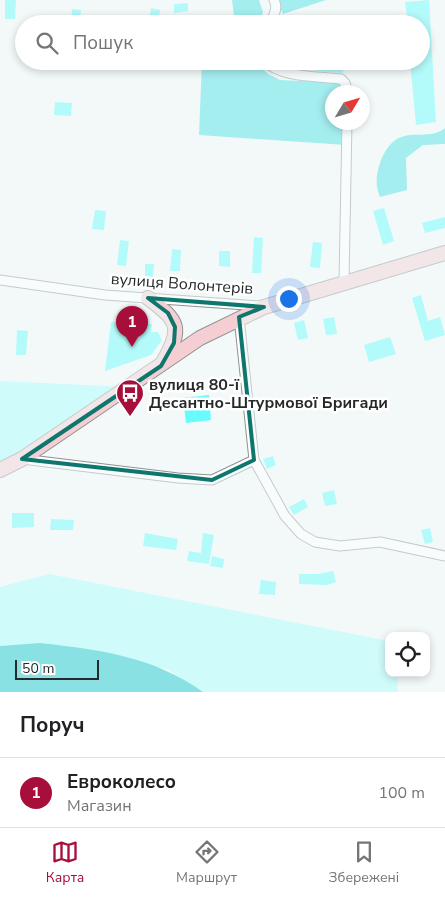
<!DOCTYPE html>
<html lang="uk">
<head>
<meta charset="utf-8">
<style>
	:root { --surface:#fff; --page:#f6f6f6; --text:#202124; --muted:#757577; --line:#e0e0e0; --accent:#a70f3a }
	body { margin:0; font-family:"Nunito Sans",sans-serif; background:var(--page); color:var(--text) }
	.controls { position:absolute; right:15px; bottom:15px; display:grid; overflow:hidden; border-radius:10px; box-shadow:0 2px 8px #0003 }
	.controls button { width:45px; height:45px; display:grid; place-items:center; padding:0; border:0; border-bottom:1px solid var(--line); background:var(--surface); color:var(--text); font:25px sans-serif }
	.compass { position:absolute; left:325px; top:85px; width:45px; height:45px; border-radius:50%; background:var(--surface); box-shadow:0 2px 8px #0003; rotate:52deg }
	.scale { position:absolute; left:15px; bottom:12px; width:84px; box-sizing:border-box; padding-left:5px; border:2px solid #262929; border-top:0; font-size:14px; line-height:18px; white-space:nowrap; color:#262929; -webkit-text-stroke:4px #fff; paint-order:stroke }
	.you { position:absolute; left:288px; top:298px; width:18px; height:18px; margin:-12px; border:4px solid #fff; border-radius:50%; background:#1a73e8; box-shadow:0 0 0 8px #1a73e833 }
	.badge { display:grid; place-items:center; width:32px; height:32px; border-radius:50%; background:var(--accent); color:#fff; font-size:16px; font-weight:700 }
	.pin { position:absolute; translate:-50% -41px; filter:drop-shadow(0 1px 2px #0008) }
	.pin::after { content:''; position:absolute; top:26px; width:18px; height:15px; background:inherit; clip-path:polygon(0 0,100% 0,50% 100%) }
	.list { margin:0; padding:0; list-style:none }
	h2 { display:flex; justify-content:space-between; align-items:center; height:65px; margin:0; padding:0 20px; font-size:21px }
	h2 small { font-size:16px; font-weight:400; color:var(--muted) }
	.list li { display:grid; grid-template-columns:32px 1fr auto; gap:15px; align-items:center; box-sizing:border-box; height:70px; padding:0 20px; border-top:1px solid var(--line) }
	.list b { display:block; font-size:19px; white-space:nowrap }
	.list p { margin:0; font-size:16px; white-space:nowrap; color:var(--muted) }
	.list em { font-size:16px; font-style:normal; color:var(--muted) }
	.icon { flex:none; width:28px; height:28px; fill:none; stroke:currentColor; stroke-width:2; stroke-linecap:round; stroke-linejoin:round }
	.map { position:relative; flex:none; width:445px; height:692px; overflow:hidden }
	.search { position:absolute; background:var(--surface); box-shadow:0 2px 8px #0003; left:15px; right:15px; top:15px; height:55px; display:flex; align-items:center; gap:12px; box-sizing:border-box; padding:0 18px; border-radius:28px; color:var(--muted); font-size:19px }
	.sheet { height:135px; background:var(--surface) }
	nav { display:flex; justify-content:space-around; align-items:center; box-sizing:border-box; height:70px; border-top:1px solid var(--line); background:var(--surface); font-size:14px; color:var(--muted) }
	nav a { display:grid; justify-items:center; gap:2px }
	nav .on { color:var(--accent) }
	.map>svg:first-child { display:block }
	.green { fill:#a6fdfd }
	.forest { fill:#46e0e3 }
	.water { fill:#0bc4c7 }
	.building { fill:#67fbfd }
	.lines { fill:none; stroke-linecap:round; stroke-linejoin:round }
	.street-casing { stroke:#8d9392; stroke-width:11 }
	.secondary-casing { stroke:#8d9392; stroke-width:16 }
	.street { stroke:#fff; stroke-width:9 }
	.secondary { stroke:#f4ced3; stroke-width:14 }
	.marked { fill:none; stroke:#0f766e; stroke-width:4; stroke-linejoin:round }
	.labels { text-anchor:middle; stroke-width:5; stroke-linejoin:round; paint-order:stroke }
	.street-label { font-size:16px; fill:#262929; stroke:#fff }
	.poi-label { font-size:16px; font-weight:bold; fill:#262929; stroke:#fff; text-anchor:start }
</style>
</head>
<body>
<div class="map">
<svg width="445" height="692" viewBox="0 0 445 692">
	<rect width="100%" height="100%" fill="#f3f9f9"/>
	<g class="green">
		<path d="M0 381 129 387 0 465Z"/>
		<path d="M49 574 389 641V673H397L398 692H203L167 669 7 645 0 646V587Z"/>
	</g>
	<g class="forest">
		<path d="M232 0H259L263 12 259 24H235Z"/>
		<path d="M277 0H326L283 14Z"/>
		<path d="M202 61H255L268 74 280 80 345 83 348 92H332V122L347 123 346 145 199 135Z"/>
		<path d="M445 128V144L423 145 406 158 407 190 380 197C375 185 376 175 380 163 397 118 424 145 445 128Z"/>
	</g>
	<path class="water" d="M40 643C101 650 152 656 203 692H0V646Z"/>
	<g class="building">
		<path d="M5 0H16L15 19H5Z"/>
		<path d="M429 0 436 122 416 125 410 61H421V24H408L405 2Z"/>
		<path d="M188 3V11L174 13V4Z"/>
		<path d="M151 8 160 10 158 23 149 22Z"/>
		<path d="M72 9 81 10 80 24H71Z"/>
		<path d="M315 61H344L343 73 316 71Z"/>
		<path d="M55 102 72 103 71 116 54 115Z"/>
		<path d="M384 208 394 241 383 245 373 211Z"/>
		<path d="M95 210 106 211 104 230 92 229Z"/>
		<path d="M445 217V228L425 233 422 223Z"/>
		<path d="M254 237 263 238 261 273H252Z"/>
		<path d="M120 240 129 241 126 266 117 265Z"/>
		<path d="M313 242 322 243 320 268 310 267Z"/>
		<path d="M172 249 181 250 180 271H170Z"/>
		<path d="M219 251H230V267L219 266Z"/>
		<path d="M145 264H154L153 277 145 276Z"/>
		<path d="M421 295 428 321 440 317 445 335 425 341 412 298Z"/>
		<path d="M334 317 337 334 326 335 323 319Z"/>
		<path d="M304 320 308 338 298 340 294 323Z"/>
		<path d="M111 322 152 324 151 332H158L162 340 151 355 105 371Z"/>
		<path d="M17 330 28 331 26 355H16Z"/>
		<path d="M390 337 396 354 369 362 364 345Z"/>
		<path d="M209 395 211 420 186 423 183 398Z"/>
		<path d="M273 456 276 465 267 469 263 459Z"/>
		<path d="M334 490 337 504 325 506 322 493Z"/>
		<path d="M304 499 308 507 294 515 289 507Z"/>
		<path d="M12 513H34V527L12 528Z"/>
		<path d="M51 519 74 520 73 530H50Z"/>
		<path d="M430 528 433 542 425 544 421 530Z"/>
		<path d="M145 533 178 539 176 550 143 546Z"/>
		<path d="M203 533 214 535 209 564 187 561 189 551 201 553Z"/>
		<path d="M212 556 224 559 223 568 210 566Z"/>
		<path d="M333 571 336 582 327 585 299 584V574H318Z"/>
		<path d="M261 580 276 582 275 595 259 594Z"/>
	</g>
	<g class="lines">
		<g class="street-casing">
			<g id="street">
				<path d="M268 24C274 17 278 8 274 0"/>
				<path d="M264 61C282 78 317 76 341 79L345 83 348 92"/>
				<path d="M0 280 105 295 261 306"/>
				<path d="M344 282 347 122"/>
				<path d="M239 317 254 460 285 516 301 534 315 542 340 546 380 542 445 556"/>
				<path d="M22 459 178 478 212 480 254 460"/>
			</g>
		</g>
		<g class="secondary-casing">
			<g id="secondary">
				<path d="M148 298C179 321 183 328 163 362"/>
				<path d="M0 470 22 459 200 338 264 307 445 253"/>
			</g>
		</g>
		<use href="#street" class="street"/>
		<use href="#secondary" class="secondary"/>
	</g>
	<path d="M0 0H445V692H0ZM148 298 264 307 239 317 254 460 212 480 22 459 161 366 174 343 175 327 168 313Z" fill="#f3f9f9" fill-opacity=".55" fill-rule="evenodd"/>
	<path class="marked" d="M148 298 264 307 239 317 254 460 212 480 22 459 161 366 174 343 175 327 168 313Z"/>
	<defs>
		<g id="bus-pin" transform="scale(1.4375)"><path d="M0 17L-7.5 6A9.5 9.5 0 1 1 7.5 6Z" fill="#a70f3a" stroke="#fff"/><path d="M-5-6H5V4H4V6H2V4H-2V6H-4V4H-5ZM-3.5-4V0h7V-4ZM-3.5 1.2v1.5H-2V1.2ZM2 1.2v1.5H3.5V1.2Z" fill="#fff"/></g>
	</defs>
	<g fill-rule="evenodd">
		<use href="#bus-pin" x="130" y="393"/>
	</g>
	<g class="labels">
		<g class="street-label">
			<text transform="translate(182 283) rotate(4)" y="6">вулиця Волонтерів</text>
		</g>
		<g class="poi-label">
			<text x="149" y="390">вулиця 80-ї<tspan x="149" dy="18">Десантно-Штурмової Бригади</tspan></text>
		</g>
	</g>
</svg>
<div class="controls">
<button><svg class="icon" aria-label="locate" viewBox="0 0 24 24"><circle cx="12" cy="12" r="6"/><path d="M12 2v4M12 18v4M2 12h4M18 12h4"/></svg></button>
</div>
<svg class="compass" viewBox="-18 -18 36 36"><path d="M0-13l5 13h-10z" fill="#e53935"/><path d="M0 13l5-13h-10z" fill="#757577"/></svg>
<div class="scale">50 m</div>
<div class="you"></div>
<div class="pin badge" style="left:132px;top:347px">1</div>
<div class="search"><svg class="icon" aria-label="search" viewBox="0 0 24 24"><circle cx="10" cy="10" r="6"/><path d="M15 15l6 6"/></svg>Пошук</div>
</div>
<section class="sheet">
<h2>Поруч<small></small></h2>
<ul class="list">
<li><span class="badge">1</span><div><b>Евроколесо</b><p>Магазин</p></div><em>100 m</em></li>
</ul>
</section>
<nav>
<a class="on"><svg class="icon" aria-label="map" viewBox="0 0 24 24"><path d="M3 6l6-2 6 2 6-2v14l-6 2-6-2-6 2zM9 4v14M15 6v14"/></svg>Карта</a>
<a><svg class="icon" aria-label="directions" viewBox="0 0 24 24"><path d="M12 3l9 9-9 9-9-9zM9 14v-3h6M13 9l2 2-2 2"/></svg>Маршрут</a>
<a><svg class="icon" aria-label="saved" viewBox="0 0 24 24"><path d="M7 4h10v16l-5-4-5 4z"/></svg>Збережені</a>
</nav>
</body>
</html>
